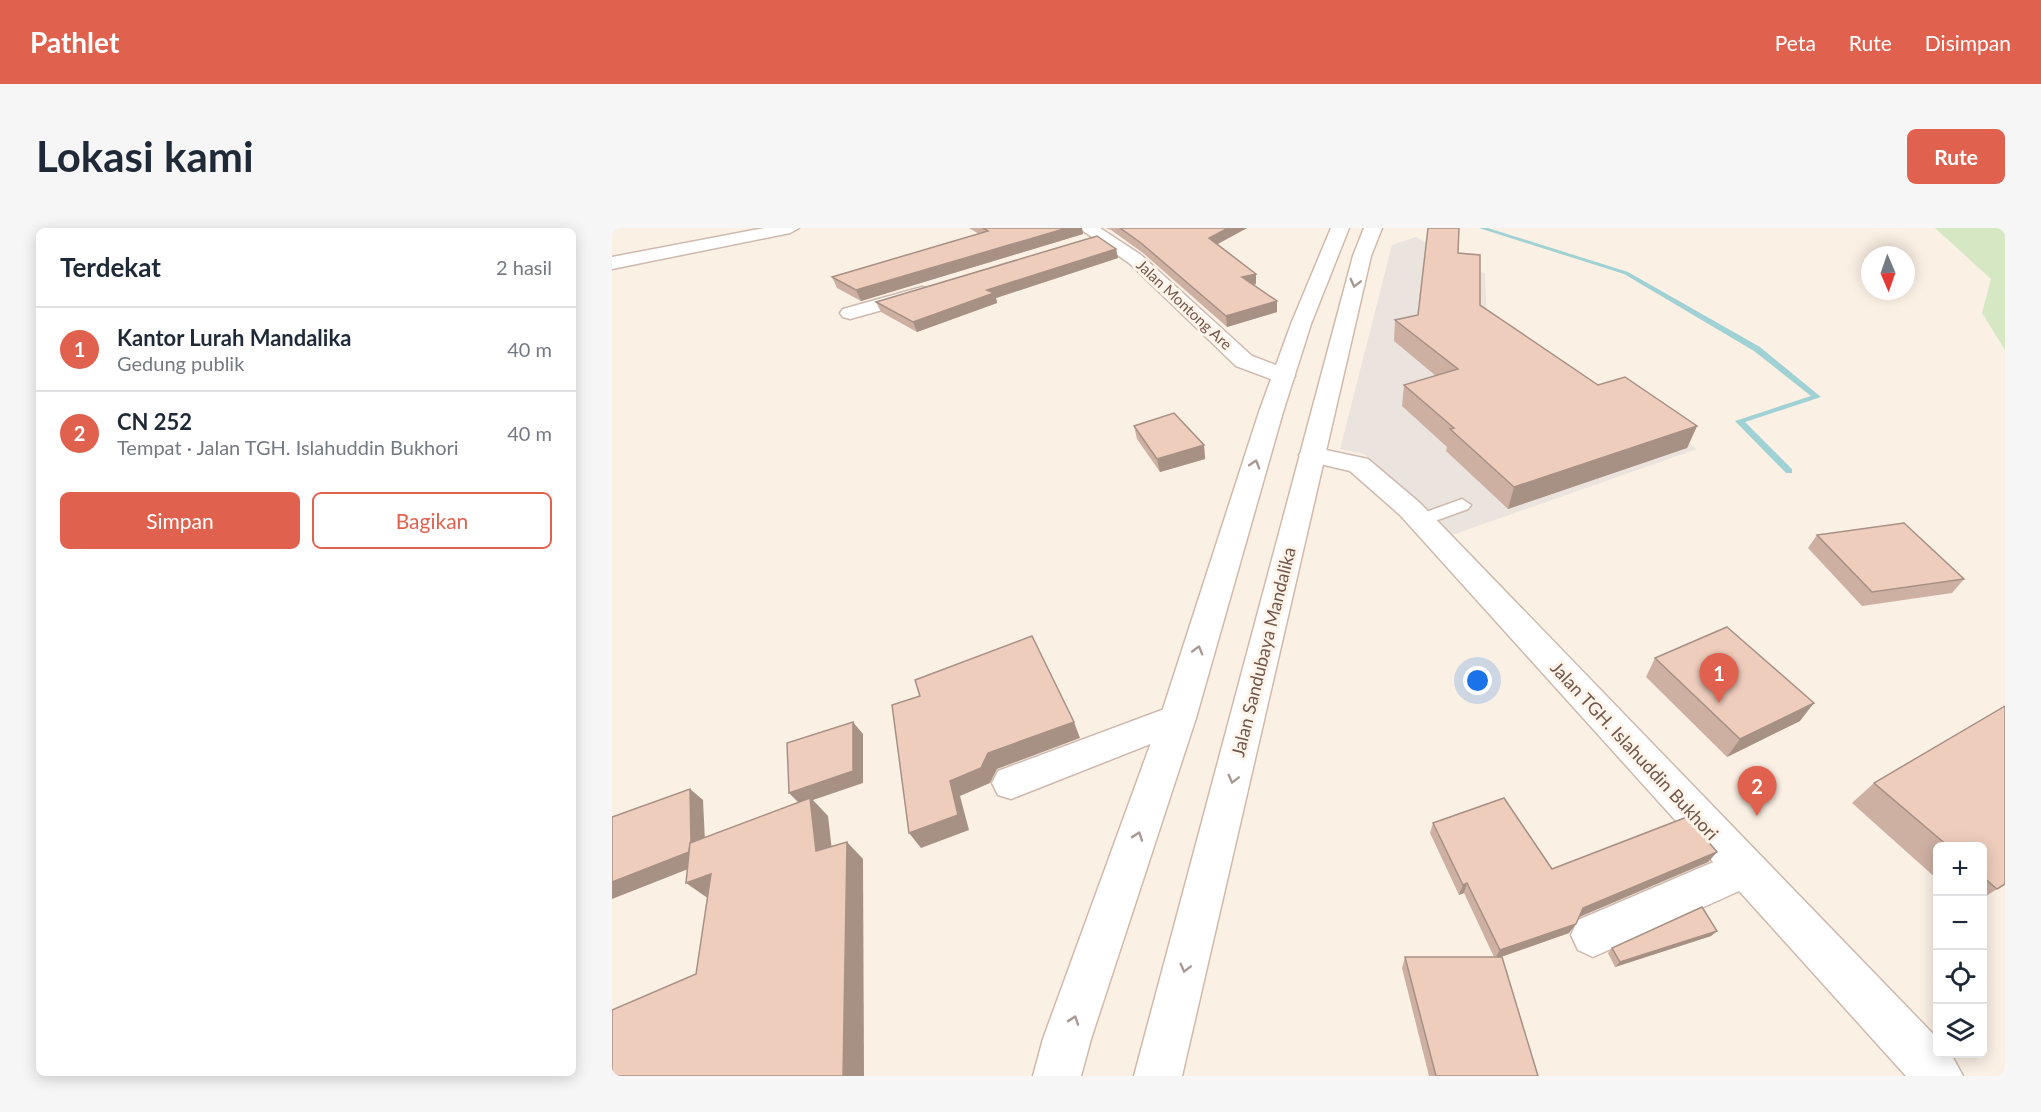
<!DOCTYPE html>
<html lang="id">
<head>
<meta charset="utf-8">
<style>
	:root { --surface:#fff; --page:#f6f6f7; --text:#1f2937; --muted:#747a83; --line:#e0e1e3; --accent:#e0624e }
	body { margin:0; font-family:Lato,sans-serif; background:var(--page); color:var(--text) }
	.controls { position:absolute; right:18px; bottom:18px; display:grid; overflow:hidden; border-radius:9px; box-shadow:0 3px 15px #0003 }
	.controls button { width:54px; height:54px; display:grid; place-items:center; padding:0; border:0; border-bottom:2px solid var(--line); background:var(--surface); color:var(--text); font:30px sans-serif }
	.compass { position:absolute; left:1249px; top:18px; width:54px; height:54px; border-radius:50%; background:var(--surface); box-shadow:0 3px 15px #0003; rotate:178deg }
	.you { position:absolute; left:866px; top:453px; width:21px; height:21px; margin:-15px; border:4px solid #fff; border-radius:50%; background:#1a73e8; box-shadow:0 0 0 9px #1a73e833 }
	.badge { display:grid; place-items:center; width:39px; height:39px; border-radius:50%; background:var(--accent); color:#fff; font-size:20px; font-weight:700 }
	.pin { position:absolute; translate:-50% -50px; filter:drop-shadow(0 2px 3px #0008) }
	.pin::after { content:''; position:absolute; top:32px; width:21px; height:18px; background:inherit; clip-path:polygon(0 0,100% 0,50% 100%) }
	.list { margin:0; padding:0; list-style:none }
	h2 { display:flex; justify-content:space-between; align-items:center; height:78px; margin:0; padding:0 24px; font-size:26px }
	h2 small { font-size:20px; font-weight:400; color:var(--muted) }
	.list li { display:grid; grid-template-columns:39px 1fr auto; gap:18px; align-items:center; box-sizing:border-box; height:84px; padding:0 24px; border-top:2px solid var(--line) }
	.list b { display:block; font-size:22px; white-space:nowrap }
	.list p { margin:0; font-size:20px; white-space:nowrap; color:var(--muted) }
	.list em { font-size:20px; font-style:normal; color:var(--muted) }
	.actions { display:flex; gap:12px; padding:18px 24px }
	.actions a { flex:1; padding:14px 0; border:2px solid var(--accent); border-radius:9px; text-align:center; font-size:21px; color:var(--accent) }
	.actions .main { background:var(--accent); color:#fff }
	.icon { flex:none; width:33px; height:33px; fill:none; stroke:currentColor; stroke-width:2; stroke-linecap:round; stroke-linejoin:round }
	.map { position:relative; flex:none; width:1393px; height:848px; overflow:hidden; border-radius:9px }
	header { display:flex; align-items:center; gap:36px; box-sizing:border-box; height:84px; padding:0 30px; background:var(--accent); color:#fff }
	header strong { font-size:28px }
	nav { display:flex; gap:33px; margin-inline-start:auto; font-size:21px }
	.intro { display:flex; align-items:center; justify-content:space-between; box-sizing:border-box; height:144px; padding:0 36px }
	h1 { margin:0; font-size:42px }
	.button { padding:15px 27px; border-radius:9px; background:var(--accent); color:#fff; font-size:21px; font-weight:700 }
	main { display:flex; gap:36px; padding:0 36px }
	aside { flex:1; background:var(--surface); border-radius:9px; box-shadow:0 3px 15px #0003 }
	.map>svg:first-child { display:block }
	.industrial { fill:#ebe3de }
	.green { fill:#d5e8c3 }
	.lines { fill:none; stroke-linecap:round; stroke-linejoin:round }
	.stream { fill:#a0d1d5; fill-rule:evenodd }
	.service-casing { stroke:#ceb9ae; stroke-width:3 }
	.minor-casing { stroke:#ceb9ae; stroke-width:3 }
	.tertiary-casing { stroke:#ceb9ae; stroke-width:3 }
	.secondary-casing { stroke:#d1b9ab; stroke-width:3 }
	.service { fill:#fff; fill-rule:evenodd }
	.minor { fill:#fff; fill-rule:evenodd }
	.tertiary { fill:#fff; fill-rule:evenodd }
	.secondary { fill:#fff; fill-rule:evenodd }
	.wall { fill:#ceb0a3 }
	.shaded-wall { fill:#a79084 }
	.building { fill:#efcdbd; stroke:#a79084; stroke-width:1.5 }
	.oneway { stroke:#aa9993 }
	.labels { text-anchor:middle; stroke-width:6; stroke-linejoin:round; paint-order:stroke }
	.far-street-label { font-size:15px; fill:#72554b; stroke:#fef4ea }
	.street-label { font-size:18px; fill:#72554b; stroke:#fef4ea }
</style>
</head>
<body>
<header>
<strong>Pathlet</strong>
<nav><a>Peta</a><a>Rute</a><a>Disimpan</a></nav>
</header>
<div class="intro"><h1>Lokasi kami</h1><a class="button">Rute</a></div>
<main>
<aside>
<h2>Terdekat<small>2 hasil</small></h2>
<ul class="list">
<li><span class="badge">1</span><div><b>Kantor Lurah Mandalika</b><p>Gedung publik</p></div><em>40 m</em></li>
<li><span class="badge">2</span><div><b>CN 252</b><p>Tempat · Jalan TGH. Islahuddin Bukhori</p></div><em>40 m</em></li>
</ul>
<div class="actions"><a class="main">Simpan</a><a>Bagikan</a></div>
</aside>
<div class="map">
<svg width="1393" height="848" viewBox="0 0 1393 848">
	<rect width="100%" height="100%" fill="#fbf0e4"/>
	<path class="industrial" d="M804 9 873 46 875 90 989 168 1008 167 1085 221 840 307 752 226 728 221 780 17Z"/>
	<path class="green" d="M1323 0H1393V122L1370 85 1379 51Z"/>
	<g class="lines">
		<path class="stream" d="M867 0H876L1016 44 1148 119 1209 169 1133 194 1180 241V245H1174L1123 193 1199 168 1142 123 1012 46Z"/>
		<g class="service-casing">
			<path id="service" d="M850 271 859 277 856 281 809 298 800 292 803 288Z"/>
		</g>
		<g class="minor-casing">
			<g id="minor">
				<path d="M467 0H488L529 27 640 128 680 143 683 148 680 153H664L624 138 517 35Z"/>
				<path d="M310 59 317 61 320 65 317 69 238 91 231 89 228 85 231 81Z"/>
				<path d="M566 476 579 480 584 490 579 500 399 571 386 567 380 555 386 543Z"/>
				<path d="M1132 621 1147 626 1153 640 1147 654 981 729 966 722 959 707 966 692Z"/>
			</g>
		</g>
		<g class="tertiary-casing">
			<g id="tertiary">
				<path d="M152 0H187L178 5 0 41V29Z"/>
				<path d="M700 219 756 231 808 275 1326 811V826H1339L1351 848H1294L788 287 738 243 691 232 687 227 691 222Z"/>
			</g>
		</g>
		<g class="secondary-casing">
			<g id="secondary">
				<path d="M719 0H737L699 96 671 184 584 490 479 811 469 848H421L431 811 548 490 647 184 679 96Z"/>
				<path d="M752 0H770L759 28 570 848H522L741 28Z"/>
			</g>
		</g>
		<use href="#service" class="service"/>
		<use href="#minor" class="minor"/>
		<use href="#tertiary" class="tertiary"/>
		<use href="#secondary" class="secondary"/>
	</g>
	<g class="wall">
		<path d="M357 0H470L471 6 249 73 225 60 220 49 367 6Z"/>
		<path d="M494 0H635L606 16 644 46V56L642 57 665 84 615 99 531 25 499 2Z"/>
		<path d="M504 21 506 30 384 70 385 75 305 104 269 84 264 74Z"/>
		<path d="M868 77 986 157 1085 198 1075 220 896 281 834 223 835 219 790 178 792 157 824 148 782 113 783 92 806 87Z"/>
		<path d="M522 198 592 217 593 231 548 244 525 211Z"/>
		<path d="M1205 307 1352 351 1340 365 1250 378 1196 320Z"/>
		<path d="M1043 430 1188 493 1115 529 1034 449Z"/>
		<path d="M1393 478V656L1371 670V618H1326V652L1240 575 1262 555Z"/>
		<path d="M821 595 940 641 1105 624 1096 634 967 689 957 705 889 729 926 848H817L790 740 793 729H882L852 665 847 667 818 605Z"/>
		<path d="M1105 703 1099 708 1003 739 996 725 1000 720Z"/>
	</g>
	<g class="shaded-wall">
		<path d="M455 0H470L471 6 249 73 244 62Z"/>
		<path d="M616 0H635L598 20 597 10Z"/>
		<path d="M504 21 506 30 384 70 385 75 305 104 301 94 375 62Z"/>
		<path d="M644 46V56L631 60 630 49Z"/>
		<path d="M665 73V84L615 99 614 88Z"/>
		<path d="M1085 198 1075 220 896 281 902 259Z"/>
		<path d="M592 217 593 231 548 244 545 231Z"/>
		<path d="M1202 475 1188 493 1115 529 1128 511Z"/>
		<path d="M241 494 251 506V555L201 572 216 588 222 640 204 623 189 577 177 565Z"/>
		<path d="M462 494 468 510 385 541 378 555 348 568 357 602 309 620 297 605 338 553 376 525Z"/>
		<path d="M78 561 91 572 94 634 0 671V654Z"/>
		<path d="M235 614 251 631 252 848H231Z"/>
		<path d="M1105 624 1096 634 965 690 971 680Z"/>
		<path d="M99 646 97 671 74 655Z"/>
		<path d="M855 655 852 665 847 667 851 657Z"/>
		<path d="M964 696 957 705 883 731 888 722Z"/>
		<path d="M1105 703 1099 708 1003 739 1008 734Z"/>
	</g>
	<g class="building">
		<path d="M371 0H455L244 62 220 49 376 3Z"/>
		<path d="M508 0H616L597 10 644 46 630 49 665 73 614 88 529 15Z"/>
		<path d="M816 0H847L846 25 868 27V77L986 157 1013 149 1085 198 902 259 838 201 842 200 792 157 846 141 783 92 806 87Z"/>
		<path d="M485 8 504 21 375 62 382 65 301 94 264 74Z"/>
		<path d="M562 185 592 217 545 231 522 198Z"/>
		<path d="M1292 295 1352 351 1260 364 1205 307Z"/>
		<path d="M1115 399 1202 475 1128 511 1043 430Z"/>
		<path d="M420 408 462 494 376 525 369 540 338 553 346 587 297 605 280 477 308 468 303 452Z"/>
		<path d="M1393 478V656L1385 661 1371 649V618H1336L1262 555Z"/>
		<path d="M241 494V543L177 565 175 515Z"/>
		<path d="M78 561 79 614 78 615 77 624 0 654V589Z"/>
		<path d="M198 570 204 623 235 614 231 848H0V782L84 746 99 646 74 655 78 615Z"/>
		<path d="M892 570 940 641 1075 589 1105 624 971 680 964 696 888 722 855 655 851 657 821 595Z"/>
		<path d="M1090 679 1105 703 1008 734 1000 720Z"/>
		<path d="M793 729H890L926 848H824Z"/>
	</g>
	<defs><path id="oneway-chevron" d="M-2-3.5L2.5 0L-2 3.5" fill="none" stroke-width="1.6" stroke-linecap="round" stroke-linejoin="round" transform="scale(1.5)"/></defs>
	<g class="oneway">
		<use href="#oneway-chevron" transform="translate(743 55) rotate(104)"/>
		<use href="#oneway-chevron" transform="translate(643 236) rotate(-73)"/>
		<use href="#oneway-chevron" transform="translate(586 422) rotate(-74)"/>
		<use href="#oneway-chevron" transform="translate(621 551) rotate(104)"/>
		<use href="#oneway-chevron" transform="translate(526 608) rotate(-71)"/>
		<use href="#oneway-chevron" transform="translate(573 740) rotate(104)"/>
		<use href="#oneway-chevron" transform="translate(462 792) rotate(-71)"/>
	</g>
	<g class="labels">
		<g class="far-street-label">
			<text transform="translate(572 77) rotate(43)" y="5">Jalan Montong Are</text>
		</g>
		<g class="street-label">
			<text transform="translate(652 424) rotate(-76)" y="6">Jalan Sandubaya Mandalika</text>
			<text transform="translate(1022 523) rotate(47)" y="6">Jalan TGH. Islahuddin Bukhori</text>
		</g>
	</g>
</svg>
<div class="controls">
<button>+</button>
<button>−</button>
<button><svg class="icon" aria-label="locate" viewBox="0 0 24 24"><circle cx="12" cy="12" r="6"/><path d="M12 2v4M12 18v4M2 12h4M18 12h4"/></svg></button>
<button><svg class="icon" aria-label="layers" viewBox="0 0 24 24"><path d="M12 4l9 5-9 5-9-5zM3 14l9 5 9-5"/></svg></button>
</div>
<svg class="compass" viewBox="-18 -18 36 36"><path d="M0-13l5 13h-10z" fill="#e53935"/><path d="M0 13l5-13h-10z" fill="#747a83"/></svg>
<div class="you"></div>
<div class="pin badge" style="left:1107px;top:475px">1</div>
<div class="pin badge" style="left:1145px;top:588px">2</div>
</div>
</main>
</body>
</html>
